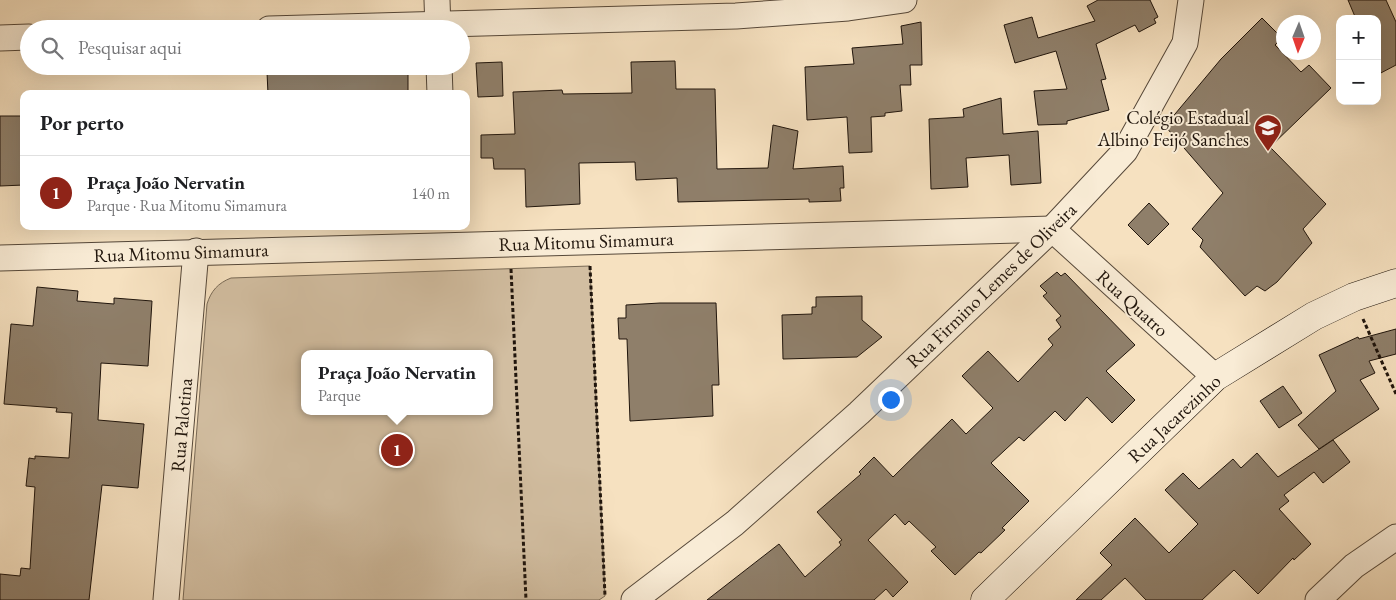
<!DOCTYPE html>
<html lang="pt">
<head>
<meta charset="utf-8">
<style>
	:root { --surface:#fff; --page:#f2f2f2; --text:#202124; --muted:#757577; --line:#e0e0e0; --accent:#8f2418 }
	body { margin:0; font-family:"EB Garamond",serif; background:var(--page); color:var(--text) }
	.controls { position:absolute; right:15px; top:15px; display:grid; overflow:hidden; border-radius:10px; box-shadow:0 5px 20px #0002 }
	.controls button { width:45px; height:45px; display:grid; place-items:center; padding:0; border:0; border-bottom:1px solid var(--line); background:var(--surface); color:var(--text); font:25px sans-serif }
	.compass { position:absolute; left:1276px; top:15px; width:45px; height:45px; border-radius:50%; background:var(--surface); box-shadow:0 5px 20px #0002; rotate:182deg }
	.you { position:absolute; left:890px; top:399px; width:18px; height:18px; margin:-12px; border:4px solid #fff; border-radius:50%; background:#1a73e8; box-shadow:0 0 0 8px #1a73e833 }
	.badge { display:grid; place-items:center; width:32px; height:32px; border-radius:50%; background:var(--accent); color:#fff; font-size:16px; font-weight:700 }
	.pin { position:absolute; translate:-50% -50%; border:2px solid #fff; box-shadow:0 1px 5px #0006 }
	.popup { position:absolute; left:301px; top:350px; width:192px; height:65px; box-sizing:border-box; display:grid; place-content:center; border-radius:10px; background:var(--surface); filter:drop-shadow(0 1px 4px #0005); font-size:16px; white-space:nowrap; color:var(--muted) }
	.popup b { font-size:19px; color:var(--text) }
	.popup::after { content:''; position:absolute; left:50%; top:100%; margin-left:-10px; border:10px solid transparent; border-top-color:var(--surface) }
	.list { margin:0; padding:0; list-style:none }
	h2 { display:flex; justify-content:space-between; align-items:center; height:65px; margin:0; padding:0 20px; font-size:21px }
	h2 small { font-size:16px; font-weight:400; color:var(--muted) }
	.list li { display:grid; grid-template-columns:32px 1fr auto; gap:15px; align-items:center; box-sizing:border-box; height:75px; padding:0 20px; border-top:1px solid var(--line) }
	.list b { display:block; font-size:19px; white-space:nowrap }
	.list p { margin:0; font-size:16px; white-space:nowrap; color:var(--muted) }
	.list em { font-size:16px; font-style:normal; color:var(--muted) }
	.icon { flex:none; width:28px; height:28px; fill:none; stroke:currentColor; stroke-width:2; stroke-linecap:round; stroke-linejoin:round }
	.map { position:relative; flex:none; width:1396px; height:600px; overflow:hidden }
	.search { position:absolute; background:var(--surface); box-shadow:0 5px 20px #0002; left:20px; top:20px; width:450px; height:55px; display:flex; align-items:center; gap:12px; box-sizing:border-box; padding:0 18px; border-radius:28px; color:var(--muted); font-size:19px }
	.panel { position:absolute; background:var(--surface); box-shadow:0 5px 20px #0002; left:20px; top:90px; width:450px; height:140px; border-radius:10px }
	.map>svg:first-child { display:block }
	.green { fill:#d2bea1; stroke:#796a56; fill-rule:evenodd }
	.building { fill:#8f7f6a; stroke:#20150c }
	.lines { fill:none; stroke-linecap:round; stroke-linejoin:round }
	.street-casing { stroke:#564839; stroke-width:27 }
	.secondary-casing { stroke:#20150c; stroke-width:29 }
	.path { stroke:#20150c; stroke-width:3; stroke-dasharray:4 2.5; stroke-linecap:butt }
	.street { stroke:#f9ecd6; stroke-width:25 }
	.secondary { stroke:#f9ecd6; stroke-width:28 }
	.labels { text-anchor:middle; stroke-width:4; stroke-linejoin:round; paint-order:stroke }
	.poi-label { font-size:19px; fill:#20150c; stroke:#f9ecd6; text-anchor:end }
	.street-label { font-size:19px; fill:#20150c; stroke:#f9ecd6 }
</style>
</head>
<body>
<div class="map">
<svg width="1396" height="600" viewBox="0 0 1396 600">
	<rect width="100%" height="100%" fill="#f6e1c0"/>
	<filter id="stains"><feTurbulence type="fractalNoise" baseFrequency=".004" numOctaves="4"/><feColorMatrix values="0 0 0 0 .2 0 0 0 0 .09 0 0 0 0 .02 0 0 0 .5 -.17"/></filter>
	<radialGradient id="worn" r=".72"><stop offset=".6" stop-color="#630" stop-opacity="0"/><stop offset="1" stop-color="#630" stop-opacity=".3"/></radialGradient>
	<path class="green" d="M590 266 605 596 599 600H183L207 304C211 291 218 283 231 278ZM304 354H490V411H304Z"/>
	<g class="building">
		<path d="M1098 0H1150L1158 17 1154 19 1156 23 1139 32 1135 25 1096 44 1106 79 1101 80 1109 110 1067 121V124L1038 125 1034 91 1067 89 1056 51 1015 63 1004 25 1032 17 1038 38 1095 21 1087 6Z"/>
		<path d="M1348 0H1386L1396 22V65L1377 75V19H1356Z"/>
		<path d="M1262 18 1282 38 1275 45 1301 72 1309 65 1331 88 1270 147 1326 204 1303 229 1312 243 1277 282 1265 291 1257 286 1245 296 1200 247 1203 240 1192 229 1223 193 1165 126 1221 59Z"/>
		<path d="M921 22 922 65H910L911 85H900L902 111 885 113V116L871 117 872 152 849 153 847 117 807 120 805 67 854 64 852 48 903 44 901 26Z"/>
		<path d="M675 61 676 89H715L717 169 768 168 773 125 798 131 793 169 843 166 844 188H840L841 201 809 202V199L678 202 677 178 636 180 635 162 579 163 580 204 526 207 525 169H494L493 158H481V135L515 134 513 92 562 90 563 94 632 93 631 62Z"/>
		<path d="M502 62 503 96 478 97 476 63Z"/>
		<path d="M375 66V71L408 70V94H268L267 72 307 71V68Z"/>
		<path d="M1001 98 1003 134 1038 131 1041 183 1011 185 1009 155 966 158 968 187 931 189 929 119 964 117 963 109Z"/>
		<path d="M0 116H24V185L0 186Z"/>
		<path d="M1149 203 1169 224 1148 245 1128 225Z"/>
		<path d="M1057 272 1061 276 1065 273 1135 345 1106 371 1135 400 1112 423 1087 397 1065 421 1055 411 1024 441 1019 437 991 463 1029 501 1002 528 1005 530 981 553 979 552 955 575 931 551 936 547 909 521 905 525 895 514 868 540 908 582 893 597 886 589 874 600H707L779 544 805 577 841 545 839 542 842 540 817 512 861 474 859 472 874 457 893 477 952 419 966 434 993 408 962 376 988 351 1018 382 1053 345 1048 339 1061 327 1056 320 1061 316 1043 296 1047 293 1040 286Z"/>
		<path d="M37 287 78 291 77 301 114 304V298L152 301 148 366 101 363 98 420 144 424 138 488 102 485 89 600H0V574L20 576 21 568 30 569 35 487 26 486 29 458 35 459V456L69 458 72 413 56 412 57 408 4 404 11 324 33 326Z"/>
		<path d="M862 296V320L882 337 857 357 783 359 782 315 812 314V307H816V297Z"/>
		<path d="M660 303H716L719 385H712L713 416 630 421 627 339H619L618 318H626V305Z"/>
		<path d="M1396 329V354L1369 361 1375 373 1360 380 1379 409 1319 449 1298 425 1336 391 1319 355 1358 337 1359 339Z"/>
		<path d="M1283 386 1302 413 1279 428 1260 401Z"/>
		<path d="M1333 440 1350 462 1323 483 1314 472 1284 495 1289 501 1279 509 1311 544 1294 560 1293 558 1258 594 1234 570 1202 600H1146L1125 578 1101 600H1076L1112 565 1100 553 1135 518 1169 553 1198 524 1165 490 1183 473 1199 489 1233 459 1241 468 1257 453 1278 477Z"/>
	</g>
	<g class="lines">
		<g class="street-casing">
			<g id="street">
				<path d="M437 0 438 29"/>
				<path d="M269 29 736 16 848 8 904 0"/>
				<path d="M0 38 29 37"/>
				<path d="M439 66 440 94"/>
				<path d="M0 258 1052 229 1215 377"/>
				<path d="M166 600 196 251"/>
				<path d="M634 600 735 523 859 413 1052 229 1125 151 1185 43 1191 0"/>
				<path d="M1318 600 1354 566 1396 537"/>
			</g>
		</g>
		<g class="secondary-casing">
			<path id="secondary" d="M985 600 1215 377 1314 316 1354 297 1396 283"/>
		</g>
		<g class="path">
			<path d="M590 266 605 596"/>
			<path d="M511 269 526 600"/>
			<path d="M1363 319 1396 394"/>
		</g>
		<use href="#street" class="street"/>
		<use href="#secondary" class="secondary"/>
	</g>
	<defs>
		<g id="school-pin" transform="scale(1.4375)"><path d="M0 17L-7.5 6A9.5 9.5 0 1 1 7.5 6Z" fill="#8f2418" stroke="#f9ecd6"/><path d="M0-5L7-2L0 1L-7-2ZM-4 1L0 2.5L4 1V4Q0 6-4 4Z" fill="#fff"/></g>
	</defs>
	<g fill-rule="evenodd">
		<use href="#school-pin" x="1268" y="128"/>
	</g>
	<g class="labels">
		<g class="poi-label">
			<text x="1249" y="124">Colégio Estadual<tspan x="1249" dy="22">Albino Feijó Sanches</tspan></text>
		</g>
		<g class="street-label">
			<text transform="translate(586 241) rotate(-2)" y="7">Rua Mitomu Simamura</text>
			<text transform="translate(181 252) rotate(-2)" y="7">Rua Mitomu Simamura</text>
			<text transform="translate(991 285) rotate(-44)" y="7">Rua Firmino Lemes de Oliveira</text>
			<text transform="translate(1133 303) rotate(42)" y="7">Rua Quatro</text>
			<text transform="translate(1174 418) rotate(-43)" y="7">Rua Jacarezinho</text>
			<text transform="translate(181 425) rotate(-85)" y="7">Rua Palotina</text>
		</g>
	</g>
	<rect width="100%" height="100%" filter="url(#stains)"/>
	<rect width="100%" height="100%" fill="url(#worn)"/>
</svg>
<div class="controls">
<button>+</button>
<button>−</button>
</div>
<svg class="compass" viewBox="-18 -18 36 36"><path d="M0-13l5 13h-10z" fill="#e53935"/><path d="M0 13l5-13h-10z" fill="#757577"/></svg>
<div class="you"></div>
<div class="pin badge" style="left:397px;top:450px">1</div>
<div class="popup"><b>Praça João Nervatin</b>Parque</div>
<div class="search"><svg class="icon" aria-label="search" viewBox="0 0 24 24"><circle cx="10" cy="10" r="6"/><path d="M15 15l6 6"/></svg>Pesquisar aqui</div>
<section class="panel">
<h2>Por perto<small></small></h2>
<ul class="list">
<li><span class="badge">1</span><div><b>Praça João Nervatin</b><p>Parque · Rua Mitomu Simamura</p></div><em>140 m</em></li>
</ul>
</section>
</div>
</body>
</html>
